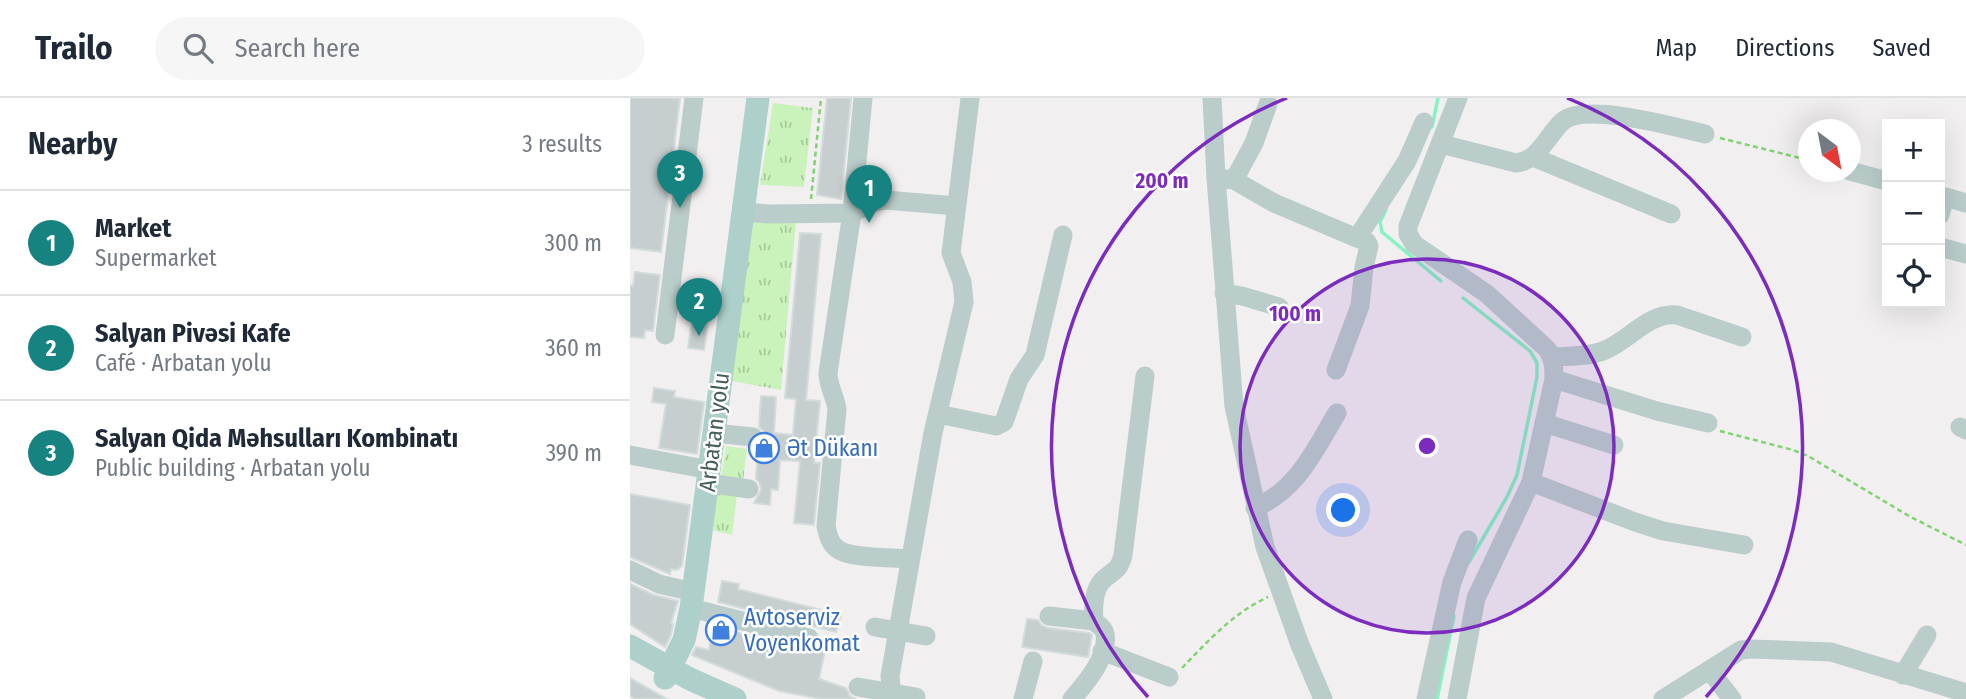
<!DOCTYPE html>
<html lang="en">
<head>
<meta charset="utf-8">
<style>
	:root { --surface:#fff; --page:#f6f6f7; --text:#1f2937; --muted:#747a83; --line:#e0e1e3; --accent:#168381 }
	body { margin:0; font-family:"Fira Sans Condensed",sans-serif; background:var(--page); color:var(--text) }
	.controls { position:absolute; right:21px; top:21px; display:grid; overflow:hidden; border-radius:0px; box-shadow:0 7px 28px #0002 }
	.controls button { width:63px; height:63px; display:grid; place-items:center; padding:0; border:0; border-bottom:2px solid var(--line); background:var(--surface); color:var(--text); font:35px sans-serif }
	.compass { position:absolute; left:1168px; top:21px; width:63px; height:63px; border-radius:50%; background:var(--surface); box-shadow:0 7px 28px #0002; rotate:148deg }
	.you { position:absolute; left:714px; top:413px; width:24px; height:24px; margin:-18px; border:5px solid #fff; border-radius:50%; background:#1a73e8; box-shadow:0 0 0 10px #1a73e833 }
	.badge { display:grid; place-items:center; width:46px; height:46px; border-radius:50%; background:var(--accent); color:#fff; font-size:23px; font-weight:700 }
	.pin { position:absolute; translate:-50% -58px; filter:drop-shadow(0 2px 4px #0008) }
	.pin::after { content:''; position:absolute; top:37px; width:24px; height:21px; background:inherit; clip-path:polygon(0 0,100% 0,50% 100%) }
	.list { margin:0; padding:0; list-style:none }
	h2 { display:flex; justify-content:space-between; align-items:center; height:91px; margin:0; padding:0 28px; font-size:30px }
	h2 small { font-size:23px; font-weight:400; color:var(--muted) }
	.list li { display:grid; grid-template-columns:46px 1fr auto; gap:21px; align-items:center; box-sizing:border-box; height:105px; padding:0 28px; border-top:2px solid var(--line) }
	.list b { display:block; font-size:26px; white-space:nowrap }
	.list p { margin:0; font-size:23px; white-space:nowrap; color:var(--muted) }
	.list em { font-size:23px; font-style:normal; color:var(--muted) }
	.icon { flex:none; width:38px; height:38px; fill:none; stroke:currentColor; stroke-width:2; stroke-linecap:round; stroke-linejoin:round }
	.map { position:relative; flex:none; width:1336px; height:601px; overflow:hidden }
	header { display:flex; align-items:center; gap:42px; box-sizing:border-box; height:98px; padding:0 35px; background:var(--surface); border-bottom:2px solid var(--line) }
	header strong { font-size:33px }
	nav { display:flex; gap:38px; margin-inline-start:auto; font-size:24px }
	.search { width:490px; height:63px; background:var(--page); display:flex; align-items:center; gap:18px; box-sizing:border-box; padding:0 24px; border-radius:38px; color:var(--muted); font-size:26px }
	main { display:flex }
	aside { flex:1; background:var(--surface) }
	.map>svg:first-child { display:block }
	.grass { fill:url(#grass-tufts) }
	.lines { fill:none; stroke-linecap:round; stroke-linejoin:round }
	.stream { stroke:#85f3c2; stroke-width:3.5 }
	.building { fill:#c6cecf; stroke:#d3dbdb; stroke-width:2 }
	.path { stroke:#7fd370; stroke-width:2.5; stroke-dasharray:5 3.5; stroke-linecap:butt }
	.minor { stroke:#bacdca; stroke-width:19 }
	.major { stroke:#add0cb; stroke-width:23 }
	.ring { fill:none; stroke:#7b2cbf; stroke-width:3.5 }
	.labels { text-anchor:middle; stroke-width:5; stroke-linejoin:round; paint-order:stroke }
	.street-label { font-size:23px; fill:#465e5a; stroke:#fff }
	.shop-label { font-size:23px; fill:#366cbe; stroke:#fff; text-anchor:start }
	.centre { fill:#7b2cbf; stroke:#fff; stroke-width:3.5 }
	.ring-label { font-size:21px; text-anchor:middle; font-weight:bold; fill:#7b2cbf; stroke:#fff; stroke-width:5; stroke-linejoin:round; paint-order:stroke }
</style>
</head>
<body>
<header>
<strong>Trailo</strong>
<div class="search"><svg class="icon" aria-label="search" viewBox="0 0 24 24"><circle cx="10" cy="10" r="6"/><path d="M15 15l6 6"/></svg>Search here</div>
<nav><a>Map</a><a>Directions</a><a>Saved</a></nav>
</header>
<main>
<aside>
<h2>Nearby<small>3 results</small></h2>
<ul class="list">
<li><span class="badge">1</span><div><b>Market</b><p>Supermarket</p></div><em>300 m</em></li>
<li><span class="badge">2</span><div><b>Salyan Pivəsi Kafe</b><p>Café · Arbatan yolu</p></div><em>360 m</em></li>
<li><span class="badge">3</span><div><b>Salyan Qida Məhsulları Kombinatı</b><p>Public building · Arbatan yolu</p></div><em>390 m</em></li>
</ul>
</aside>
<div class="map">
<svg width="1336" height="601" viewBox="0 0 1336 601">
	<defs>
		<pattern id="grass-tufts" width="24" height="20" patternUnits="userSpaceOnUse" patternTransform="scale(1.75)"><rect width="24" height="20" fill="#caf3bb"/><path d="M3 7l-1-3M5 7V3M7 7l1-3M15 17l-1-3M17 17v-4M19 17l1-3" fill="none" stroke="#a6c89b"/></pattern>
	</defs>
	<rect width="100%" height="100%" fill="#f2eff1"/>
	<g class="grass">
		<path d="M143 5 183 10 174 89 130 87Z"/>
		<path d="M121 121 166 123 151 292 102 283Z"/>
		<path d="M96 348 117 351 113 383 91 380Z"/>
		<path d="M87 393 107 397 102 437 82 432Z"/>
	</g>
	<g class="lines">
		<g class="stream">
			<path d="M802 29 808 0"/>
			<path d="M756 112 750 124 752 134 811 183"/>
			<path d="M833 200 900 253 907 265V279L887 377 877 399 839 464"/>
			<path d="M807 601 824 518"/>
		</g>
	</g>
	<g class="building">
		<path d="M0 0H50L31 154 0 150Z"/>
		<path d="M197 0H221L211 101 187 97Z"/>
		<path d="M170 135 191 136 176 302 190 303 184 365H190L184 427 164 425 170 363 150 362 148 392 141 391 140 407 124 405 131 392 130 386 126 381 128 350 133 346 135 340 134 333 129 329 131 298 146 299 144 335 163 337 166 301 155 300Z"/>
		<path d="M5 174 30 177 23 233 15 232 14 240 0 239V187L3 188Z"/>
		<path d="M62 223 78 225 74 252 58 250Z"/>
		<path d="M24 290 45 293 44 299 74 304 67 356 29 350 36 306 22 304Z"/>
		<path d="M0 396 60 407 52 468 47 472 41 471 40 476 0 459Z"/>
		<path d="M92 483 109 486 108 491 211 517 206 534 88 504Z"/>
		<path d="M0 486 24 497 48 503 41 525 43 526 41 537 35 549 0 526Z"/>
		<path d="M397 521 408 522 411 527 418 530 459 535 462 537 458 559 392 549Z"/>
		<path d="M83 528 176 552 185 550 195 552 189 581 216 590 220 598 226 601H191L149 593 62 557 66 549 79 552Z"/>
		<path d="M0 580 37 601H5L0 598Z"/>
	</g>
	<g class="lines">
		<g class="path">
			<path d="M1090 40 1178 62"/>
			<path d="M181 101 191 0"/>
			<path d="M1090 333 1163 352 1178 358 1279 418 1336 447"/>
			<path d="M552 570C578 543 603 515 638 499"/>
		</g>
		<g class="minor">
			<path d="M233 0 222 115 198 275C198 288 205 298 207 311L196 428C198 437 200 447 209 452 223 461 262 459 280 461"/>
			<path d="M582 0 586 80 604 308 635 449 670 547 693 601"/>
			<path d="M811 46 886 65C909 63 917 37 933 23 956 4 1045 29 1075 36"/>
			<path d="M903 59 1041 116"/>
			<path d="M1220 73 1257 83"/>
			<path d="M586 80 604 82 644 105 727 140 777 63 794 24"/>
			<path d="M604 82 624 45 638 6"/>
			<path d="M1310 98 1315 99 1310 117"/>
			<path d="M1315 99 1336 105"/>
			<path d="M113 114 139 116 222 115 245 104 256 102 326 108"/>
			<path d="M1310 149 1336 156"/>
			<path d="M594 195 612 198 649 209"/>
			<path d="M35 237 64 0"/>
			<path d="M923 259C939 258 957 259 973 253 998 244 1018 214 1047 217L1112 239"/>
			<path d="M706 272 730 208 734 169 739 148 737 144 727 140"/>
			<path d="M924 281 1027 313 1078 325"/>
			<path d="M308 316 366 328 374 324 389 281 405 257 433 137"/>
			<path d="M914 325 984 347"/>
			<path d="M1330 329 1336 332"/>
			<path d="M84 335 123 339"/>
			<path d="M0 357 80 372"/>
			<path d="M901 384 1005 424 1033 433 1114 447"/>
			<path d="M78 385 119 391"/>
			<path d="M625 410C668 391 684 353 707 315"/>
			<path d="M0 472 29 486 63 494"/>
			<path d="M61 510 179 540"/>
			<path d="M419 518 464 523"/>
			<path d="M245 529 296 538"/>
			<path d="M472 553 539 579"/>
			<path d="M1080 573 1102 601"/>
			<path d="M1273 577 1297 537"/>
			<path d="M228 589 286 599"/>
			<path d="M262 601 260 578 303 335 334 204 332 184 321 155 340 0"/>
			<path d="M393 601 403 563"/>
			<path d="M442 601C456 585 479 558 475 536 474 529 468 527 464 523 463 510 463 493 472 483 483 472 489 474 493 457L515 278"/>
			<path d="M796 601 822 484 838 442"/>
			<path d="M827 601 846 500 901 384 924 281C924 269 924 261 917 251L857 196 784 146 778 136V128L828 0"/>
			<path d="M1033 601 1111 552 1121 551 1201 554 1336 595"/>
		</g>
		<g class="major">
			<path d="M0 548 60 581 105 601"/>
			<path d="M35 580 54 542 61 510 128 0"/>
		</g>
	</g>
	<circle cx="797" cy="348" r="187" fill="#7b2cbf" fill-opacity=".12"/>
	<g class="ring">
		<circle cx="797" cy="348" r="187"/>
		<path d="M518 599A375 375 0 0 1 657 0M937 0A375 375 0 0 1 1076 599"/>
	</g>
	<defs>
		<g id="shop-ring" transform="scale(1.575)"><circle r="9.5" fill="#fff" stroke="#3f7fe0" stroke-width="1.5"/><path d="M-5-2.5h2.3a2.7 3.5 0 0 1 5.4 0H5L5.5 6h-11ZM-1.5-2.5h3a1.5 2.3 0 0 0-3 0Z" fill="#3f7fe0"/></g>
	</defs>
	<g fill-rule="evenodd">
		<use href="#shop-ring" x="134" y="350"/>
		<use href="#shop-ring" x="91" y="532"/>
	</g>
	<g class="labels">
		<g class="street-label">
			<text transform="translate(84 334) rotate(-83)" y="8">Arbatan yolu</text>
		</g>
		<g class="shop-label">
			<text x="157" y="358">Ət Dükanı</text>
			<text x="114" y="527">Avtoserviz<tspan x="114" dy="26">Voyenkomat</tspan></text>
		</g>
	</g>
	<circle cx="797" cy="348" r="10" class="centre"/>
	<g class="ring-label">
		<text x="532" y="90">200 m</text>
		<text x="665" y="223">100 m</text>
	</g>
</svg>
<div class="controls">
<button>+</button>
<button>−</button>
<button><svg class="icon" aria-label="locate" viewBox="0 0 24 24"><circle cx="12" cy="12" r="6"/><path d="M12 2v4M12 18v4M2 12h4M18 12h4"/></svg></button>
</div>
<svg class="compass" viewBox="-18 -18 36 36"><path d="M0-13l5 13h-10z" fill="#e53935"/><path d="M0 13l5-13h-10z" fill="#747a83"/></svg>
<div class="you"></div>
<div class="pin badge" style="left:239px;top:125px">1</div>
<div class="pin badge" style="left:69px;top:238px">2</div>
<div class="pin badge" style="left:50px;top:110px">3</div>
</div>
</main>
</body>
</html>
